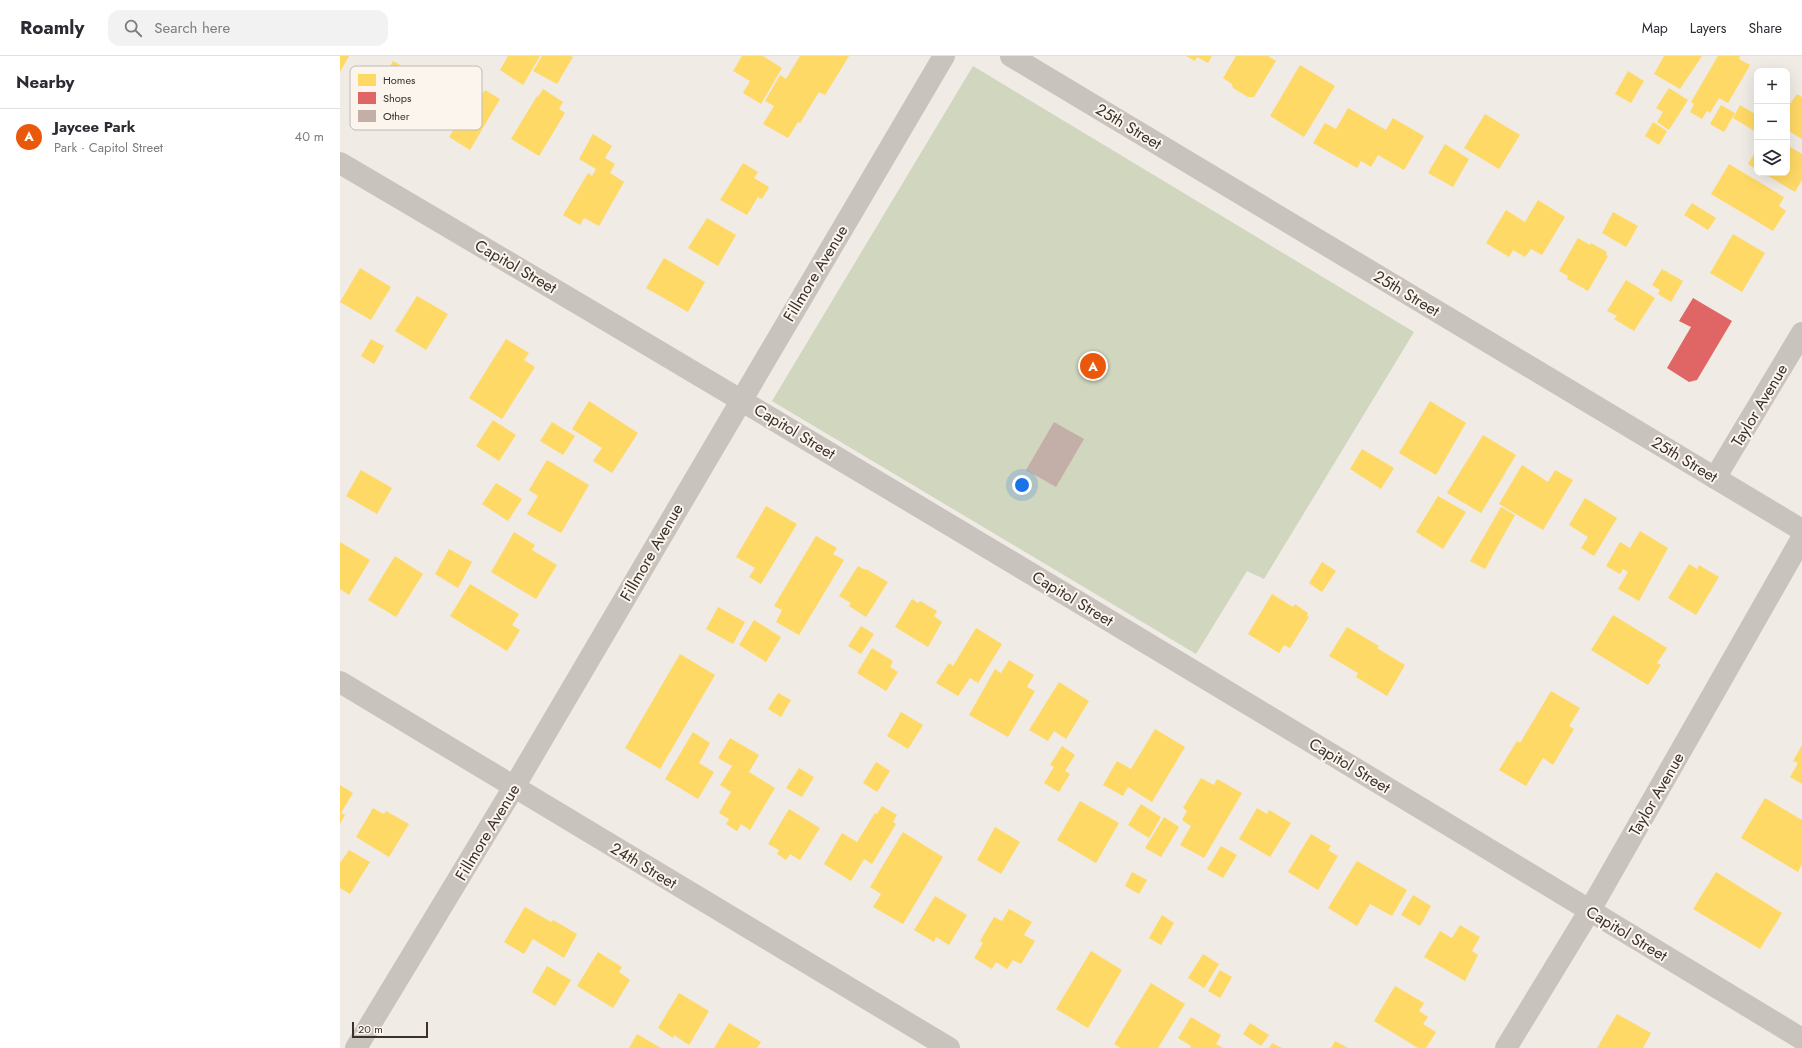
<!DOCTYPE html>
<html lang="en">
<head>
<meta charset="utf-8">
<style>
	:root { --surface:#fff; --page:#f2f2f3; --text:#2b2b33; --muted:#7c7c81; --line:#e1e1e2; --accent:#ea580c }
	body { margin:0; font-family:Jost,sans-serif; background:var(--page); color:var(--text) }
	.controls { position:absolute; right:12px; top:12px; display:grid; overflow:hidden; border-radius:8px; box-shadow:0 4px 16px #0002 }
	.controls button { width:36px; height:36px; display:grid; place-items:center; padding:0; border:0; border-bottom:1px solid var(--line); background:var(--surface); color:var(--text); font:20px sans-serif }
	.scale { position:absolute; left:12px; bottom:10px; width:76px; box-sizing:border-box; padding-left:4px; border:2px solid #3b302b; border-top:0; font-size:11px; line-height:14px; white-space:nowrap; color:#3b302b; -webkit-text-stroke:3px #fbf5ee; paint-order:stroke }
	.you { position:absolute; left:682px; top:429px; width:14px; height:14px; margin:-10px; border:3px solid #fff; border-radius:50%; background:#1a73e8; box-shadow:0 0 0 6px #1a73e833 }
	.badge { display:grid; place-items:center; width:26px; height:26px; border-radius:50%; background:var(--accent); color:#fff; font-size:13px; font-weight:700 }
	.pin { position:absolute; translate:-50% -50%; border:2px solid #fff; box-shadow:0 1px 4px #0006 }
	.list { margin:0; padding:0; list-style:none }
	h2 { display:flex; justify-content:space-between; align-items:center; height:52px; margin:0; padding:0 16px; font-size:17px }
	h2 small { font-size:13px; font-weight:400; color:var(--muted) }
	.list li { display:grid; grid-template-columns:26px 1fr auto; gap:12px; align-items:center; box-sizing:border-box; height:56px; padding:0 16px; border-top:1px solid var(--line) }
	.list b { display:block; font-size:15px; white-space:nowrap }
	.list p { margin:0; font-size:13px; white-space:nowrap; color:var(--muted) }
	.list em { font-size:13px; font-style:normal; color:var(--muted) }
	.icon { flex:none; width:22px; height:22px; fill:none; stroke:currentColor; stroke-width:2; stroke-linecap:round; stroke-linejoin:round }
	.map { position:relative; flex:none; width:1462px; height:992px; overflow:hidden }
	header { display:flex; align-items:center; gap:24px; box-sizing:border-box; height:56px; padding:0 20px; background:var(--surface); border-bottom:1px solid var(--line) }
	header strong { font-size:19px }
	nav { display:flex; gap:22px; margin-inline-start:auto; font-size:14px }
	.search { width:280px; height:36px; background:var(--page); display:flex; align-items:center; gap:10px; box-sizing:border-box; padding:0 14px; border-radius:12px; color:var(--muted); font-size:15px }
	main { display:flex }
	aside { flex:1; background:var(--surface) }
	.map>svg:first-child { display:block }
	.green { fill:#d1d6bf }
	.homes { fill:#ffd966 }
	.shops { fill:#e06666 }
	.building { fill:#c3afa7 }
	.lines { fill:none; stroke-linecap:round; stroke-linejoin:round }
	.minor { stroke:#c9c3be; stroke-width:22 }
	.labels { text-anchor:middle; stroke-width:4; stroke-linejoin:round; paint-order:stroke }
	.street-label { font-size:16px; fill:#3b302b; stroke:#fbf5ee }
	.key { fill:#fbf5ee; stroke:#c1bab4; stroke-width:1 }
	.key-label { font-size:11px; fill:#3b302b }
</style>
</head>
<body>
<header>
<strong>Roamly</strong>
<div class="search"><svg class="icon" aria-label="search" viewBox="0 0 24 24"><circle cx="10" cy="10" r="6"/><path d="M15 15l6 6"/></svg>Search here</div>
<nav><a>Map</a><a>Layers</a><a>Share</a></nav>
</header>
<main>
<aside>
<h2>Nearby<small></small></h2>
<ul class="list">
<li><span class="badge">A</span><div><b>Jaycee Park</b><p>Park · Capitol Street</p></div><em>40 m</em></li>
</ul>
</aside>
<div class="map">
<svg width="1462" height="992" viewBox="0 0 1462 992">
	<rect width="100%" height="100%" fill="#f0ebe5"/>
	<path class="green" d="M633 10 1074 276 924 523 907 515 856 598 432 345Z"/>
	<g class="homes">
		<path d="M0 0H9L0 16Z"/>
		<path d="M168 0H200L183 29 160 14Z"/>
		<path d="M202 0H230L233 1 217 28 193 15Z"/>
		<path d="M402 0H423L442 12 421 48 403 37 410 25 393 15Z"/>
		<path d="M460 0H509L485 39 479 36 460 67 458 66 448 82 423 68 434 50 425 45 440 19 446 23Z"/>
		<path d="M846 0H872L868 7 857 1 855 5Z"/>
		<path d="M896 0H928L936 5 914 41H908L893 32 892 28 883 22Z"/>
		<path d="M1324 0H1362L1340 33 1314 18Z"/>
		<path d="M1378 0H1400L1399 3 1410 9 1388 47 1379 42 1370 57 1367 55 1362 63 1350 56 1354 48 1351 46Z"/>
		<path d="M53 5 90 26 73 54 57 44 51 55 28 41 42 19 44 20Z"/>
		<path d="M960 9 995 30 964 81 930 60Z"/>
		<path d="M1288 15 1304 25 1291 47 1275 38Z"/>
		<path d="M126 29 142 39 145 34 160 43 130 94 109 81 116 69 106 63Z"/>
		<path d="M1329 32 1348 44 1329 74 1317 66 1323 56 1316 52Z"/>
		<path d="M203 33 223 46 219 53 225 57 199 100 171 83 197 40 198 41Z"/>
		<path d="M1457 38 1462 41V83L1447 74V47L1450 48Z"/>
		<path d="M1381 49 1395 57 1384 76 1370 68Z"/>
		<path d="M1400 49 1417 59 1416 76 1393 62Z"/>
		<path d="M1008 52 1046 74 1053 62 1084 80 1064 114 1038 99 1031 111 1021 105 1017 112 973 87 985 67 996 73Z"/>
		<path d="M1145 58 1180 79 1159 113 1124 92Z"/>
		<path d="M1313 66 1327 75 1319 89 1305 80Z"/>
		<path d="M253 78 272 90 265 102 275 108 270 117 284 126 259 170 244 162 240 169 223 159 248 117 252 120 256 113 239 103Z"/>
		<path d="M1105 88 1129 103 1113 131 1088 117Z"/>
		<path d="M1447 89 1462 98V124L1455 136 1423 117H1447Z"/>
		<path d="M1417 93V114L1408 108Z"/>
		<path d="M403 107 418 116 414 122 429 131 422 143 418 141 407 159 380 144Z"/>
		<path d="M1389 108 1444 141 1439 150 1446 155 1433 175 1371 138Z"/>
		<path d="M1198 144 1225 161 1202 199 1191 193 1185 201 1173 194 1169 201 1146 187 1166 154 1185 166Z"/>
		<path d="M1352 147 1376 162 1368 174 1344 159Z"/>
		<path d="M1273 156 1298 170 1286 191 1262 177Z"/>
		<path d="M367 162 396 179 378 210 348 192Z"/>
		<path d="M1393 178 1425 197 1402 236 1370 217Z"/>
		<path d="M1238 182 1250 189 1251 187 1267 196 1266 199 1268 200 1248 235 1227 223 1228 220 1219 215Z"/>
		<path d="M324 202 365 226 348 256 306 232Z"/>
		<path d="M20 212 51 231 31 264 0 246Z"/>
		<path d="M1322 213 1343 225 1331 246 1318 238 1320 234 1312 229Z"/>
		<path d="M1286 224 1315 242 1294 275 1274 263 1277 260 1267 255Z"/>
		<path d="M77 240 108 258 86 294 55 275Z"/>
		<path d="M31 283 44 290 34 308 21 300Z"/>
		<path d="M166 283 189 297 184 304 195 311 162 363 129 342Z"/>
		<path d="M249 345 298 377 272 417 253 405 262 392 232 373Z"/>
		<path d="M1090 345 1126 367 1096 419 1059 397Z"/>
		<path d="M153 364 176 379 159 405 136 390Z"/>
		<path d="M212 366 235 380 223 399 200 385Z"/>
		<path d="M1143 379 1176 399 1141 457 1107 437Z"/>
		<path d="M1022 393 1054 412 1041 433 1010 413Z"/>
		<path d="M207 404 249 429 221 477 187 458 198 440 189 434Z"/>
		<path d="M1182 409 1208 426 1215 414 1233 424 1203 474 1159 448Z"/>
		<path d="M21 414 52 432 37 458 6 440Z"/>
		<path d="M156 427 182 443 168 465 142 448Z"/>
		<path d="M1098 440 1126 456 1103 493 1076 476Z"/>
		<path d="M1245 442 1277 462 1254 500 1241 492 1248 481 1229 469Z"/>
		<path d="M426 450 457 468 421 528 409 521 415 512 396 501Z"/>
		<path d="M1161 451 1175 459 1145 513 1130 505Z"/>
		<path d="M1300 475 1328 492 1299 545 1278 533 1288 516 1283 513 1280 518 1266 510 1280 486 1290 492Z"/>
		<path d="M174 476 195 489 192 494 217 509 196 543 151 516Z"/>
		<path d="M476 480 497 492 493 498 504 504 459 579 436 566 442 554 434 550Z"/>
		<path d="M0 486 30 504 9 539 0 533Z"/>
		<path d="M109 493 132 506 118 532 95 518Z"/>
		<path d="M55 500 83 518 56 561 28 544Z"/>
		<path d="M982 506 996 515 982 536 969 527Z"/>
		<path d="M1349 508 1357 513 1359 509 1379 521 1356 559 1328 542Z"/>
		<path d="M518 510 525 514 526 513 548 526 526 561 509 550 511 547 499 540Z"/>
		<path d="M130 528 179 558 172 569 180 574 167 595 110 560Z"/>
		<path d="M932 538 953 551 955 548 968 557 967 560 969 561 950 592 944 589 939 597 908 578Z"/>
		<path d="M572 543 578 547 580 545 597 555 594 560 602 566 588 591 555 571Z"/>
		<path d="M378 551 405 566 393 588 366 573Z"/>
		<path d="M1273 559 1327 592 1317 607 1321 609 1308 629 1251 594Z"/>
		<path d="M414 564 441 581 426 606 399 589Z"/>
		<path d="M521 570 534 578 521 598 508 590Z"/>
		<path d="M1007 571 1039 590 1037 592 1065 609 1047 640 1016 621 1018 617 989 600Z"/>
		<path d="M636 572 662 588 638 627 630 622 618 640 596 627 609 607 613 610Z"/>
		<path d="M532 592 553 605 550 611 558 616 546 635 517 617Z"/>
		<path d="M340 598 375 619 320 713 285 692Z"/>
		<path d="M669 604 694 619 687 631 695 635 668 681 629 659 655 613 661 617Z"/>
		<path d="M719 626 749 645 726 683 714 675 708 685 689 674Z"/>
		<path d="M1211 635 1240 652 1229 670 1234 673 1213 709 1203 702 1186 730 1159 714 1177 685 1180 687Z"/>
		<path d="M438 637 451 644 441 661 428 653Z"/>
		<path d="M561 656 583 669 568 693 547 680Z"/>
		<path d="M815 673 845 691 812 746 788 731 783 740 763 729 777 705 791 713Z"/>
		<path d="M353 676 370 687 359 707 374 716 358 743 325 723Z"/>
		<path d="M390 682 419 699 409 716 435 732 410 774 401 768 397 775 386 768 389 763 379 757 391 736 380 729 392 710 378 702Z"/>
		<path d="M1462 689V728L1450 721 1458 707 1453 705Z"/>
		<path d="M722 690 735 699 725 715 730 718 719 736 704 727 714 711 710 709Z"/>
		<path d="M536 706 550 715 537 736 523 727Z"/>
		<path d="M459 712 474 721 462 741 446 732Z"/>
		<path d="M861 722 874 729 877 723 902 737 864 802 840 789 851 770 842 764 847 755 843 752Z"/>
		<path d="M0 729 13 737 1 757 5 759 0 768Z"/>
		<path d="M1425 742 1462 764V808L1458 816 1401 782Z"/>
		<path d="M740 745 779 767 756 807 717 784Z"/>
		<path d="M801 748 821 761 809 782 788 769Z"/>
		<path d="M542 750 557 759 553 766 556 768 532 808 524 803 511 825 484 808 502 777 517 786 535 757 537 758Z"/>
		<path d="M33 752 44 758 46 755 69 768 49 801 16 781Z"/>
		<path d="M917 752 927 758 929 754 951 767 930 801 899 783Z"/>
		<path d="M449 753 480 772 460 804 450 798 446 804 437 798 439 794 428 788Z"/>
		<path d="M824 761 839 771 821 801 805 792Z"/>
		<path d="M655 771 680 786 661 818 637 804Z"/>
		<path d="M563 776 603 801 563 868 533 851 541 838 530 831Z"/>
		<path d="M971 778 991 790 988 794 998 800 978 834 948 816Z"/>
		<path d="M881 790 897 799 883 822 867 813Z"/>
		<path d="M9 794 30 806 10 838 0 832V807Z"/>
		<path d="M1017 805 1067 834 1052 860 1030 848 1017 870 988 852Z"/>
		<path d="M792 816 807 824 799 838 785 830Z"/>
		<path d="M1376 816 1442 857 1420 893 1353 853Z"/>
		<path d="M1073 839 1091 850 1080 870 1061 859Z"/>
		<path d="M595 840 627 859 609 889 596 881 594 886 574 874Z"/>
		<path d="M185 851 211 866 213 864 237 878 224 902 193 883 184 898 164 886Z"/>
		<path d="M669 853 692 866 684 879 695 885 681 908 673 904 667 913 656 906 652 913 634 902 643 887 640 885 654 861 662 865Z"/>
		<path d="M822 859 834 867 821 889 809 882Z"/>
		<path d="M1120 869 1140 881 1132 895 1138 899 1125 925 1084 901 1100 875 1112 882Z"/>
		<path d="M751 895 782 914 748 972 716 953Z"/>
		<path d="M258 896 282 911 279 916 290 924 273 952 237 930Z"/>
		<path d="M863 898 879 908 864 932 848 922Z"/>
		<path d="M207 910 231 924 215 950 192 936Z"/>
		<path d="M880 914 892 921 880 942 868 935Z"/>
		<path d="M811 927 845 948 818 992H781L774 988Z"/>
		<path d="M1055 930 1084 947 1079 955 1088 961 1083 968 1096 976 1086 992H1078L1034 965Z"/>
		<path d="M339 937 369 955 349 989 334 979 333 982 318 972Z"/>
		<path d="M1277 958 1311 977 1303 992H1257Z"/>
		<path d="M851 961 881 979 876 988 883 992H850L851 990 838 982Z"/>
		<path d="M389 967 421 986 417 992H374Z"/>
		<path d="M910 967 929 979 921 990 903 978Z"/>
		<path d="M297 978 321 992H289Z"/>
		<path d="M995 985 1008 992H991Z"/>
		<path d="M932 987 942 992H929Z"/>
	</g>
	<path class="shops" d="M1353 242 1392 265 1357 324 1349 326 1327 312 1351 271 1339 265Z"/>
	<path class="building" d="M714 366 744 383 716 431 686 414Z"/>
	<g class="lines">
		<g class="minor">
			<path d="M671 0 1462 474"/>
			<path d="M0 107C490 395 976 688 1462 983"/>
			<path d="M1375 422 1462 277"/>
			<path d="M0 626 609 992"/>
			<path d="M16 992 174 731 604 0"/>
			<path d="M1166 992 1250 854 1462 482"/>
		</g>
	</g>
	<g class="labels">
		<g class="street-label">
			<text transform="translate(789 70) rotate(31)" y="6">25th Street</text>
			<text transform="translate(176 210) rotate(30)" y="6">Capitol Street</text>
			<text transform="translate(475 217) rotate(-59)" y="6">Fillmore Avenue</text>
			<text transform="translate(1067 237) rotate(31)" y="6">25th Street</text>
			<text transform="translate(1419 349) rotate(-59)" y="6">Taylor Avenue</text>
			<text transform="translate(455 375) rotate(31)" y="6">Capitol Street</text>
			<text transform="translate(1345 403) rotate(31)" y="6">25th Street</text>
			<text transform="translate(311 496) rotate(-60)" y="6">Fillmore Avenue</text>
			<text transform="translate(733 542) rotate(31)" y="6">Capitol Street</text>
			<text transform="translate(1010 709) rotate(31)" y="6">Capitol Street</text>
			<text transform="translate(1316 738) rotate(-60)" y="6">Taylor Avenue</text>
			<text transform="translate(147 776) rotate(-59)" y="6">Fillmore Avenue</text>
			<text transform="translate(304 809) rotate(31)" y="6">24th Street</text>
			<text transform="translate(1287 877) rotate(31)" y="6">Capitol Street</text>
		</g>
	</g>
	<rect x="10" y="10" width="132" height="64" rx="6" class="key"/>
	<rect x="18" y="18" width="18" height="12" fill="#ffd966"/>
	<rect x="18" y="36" width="18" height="12" fill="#e06666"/>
	<rect x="18" y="54" width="18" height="12" fill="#c3afa7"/>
	<g class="key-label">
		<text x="43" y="28">Homes</text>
		<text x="43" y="46">Shops</text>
		<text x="43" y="64">Other</text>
	</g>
</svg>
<div class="controls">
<button>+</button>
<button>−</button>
<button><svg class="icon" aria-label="layers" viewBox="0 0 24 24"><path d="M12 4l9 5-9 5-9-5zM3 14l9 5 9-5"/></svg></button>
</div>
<div class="scale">20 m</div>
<div class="you"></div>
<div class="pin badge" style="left:753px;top:310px">A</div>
</div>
</main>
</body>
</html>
